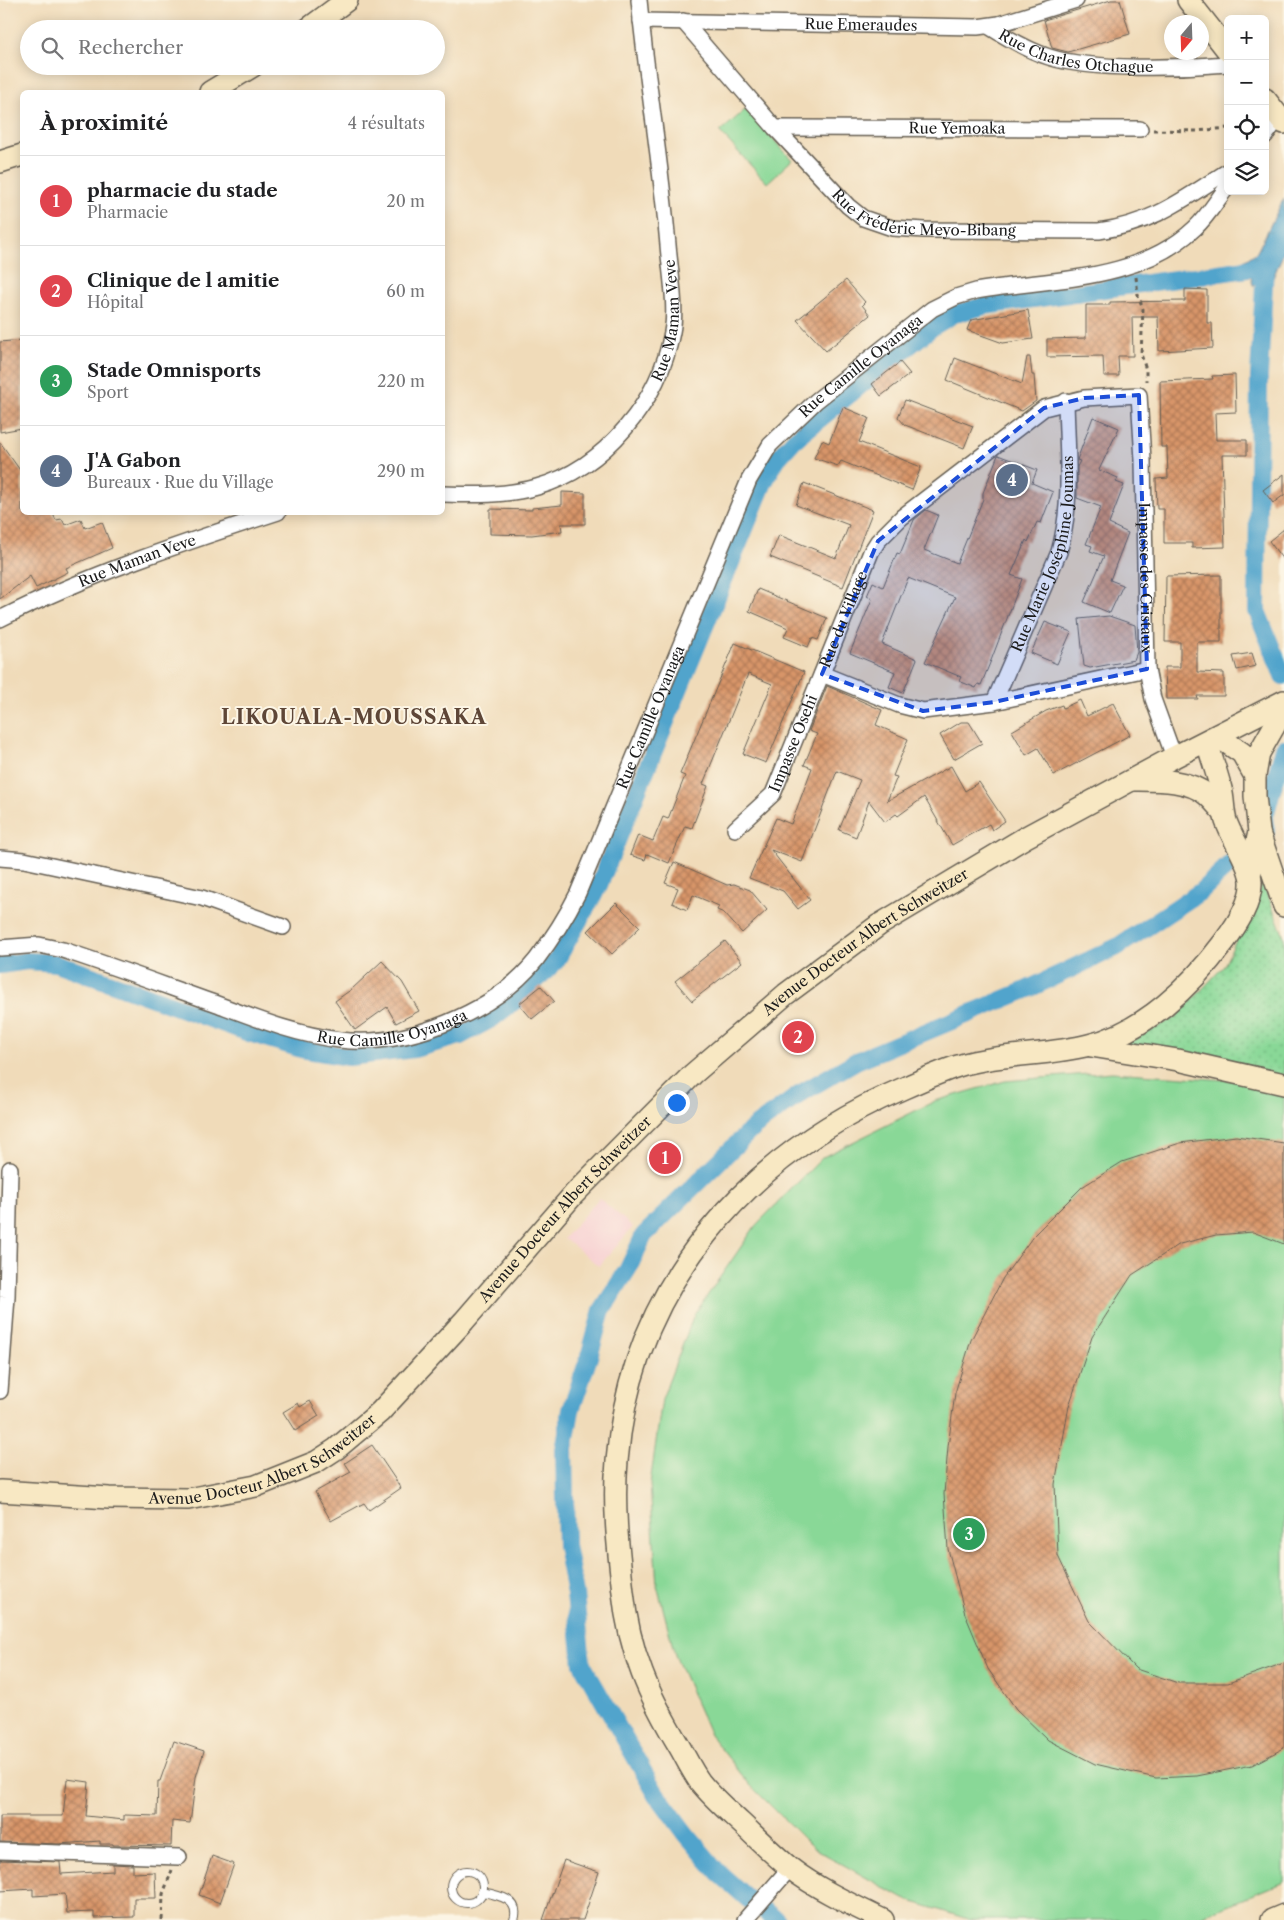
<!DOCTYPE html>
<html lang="fr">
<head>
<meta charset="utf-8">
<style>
	:root { --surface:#fff; --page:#f6f6f6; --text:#202124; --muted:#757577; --line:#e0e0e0; --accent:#b5179e }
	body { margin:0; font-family:"Libre Caslon Text",serif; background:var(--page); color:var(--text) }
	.controls { position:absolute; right:15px; top:15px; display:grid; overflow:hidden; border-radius:8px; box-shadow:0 2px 12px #0003 }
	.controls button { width:45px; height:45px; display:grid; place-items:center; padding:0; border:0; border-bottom:1px solid var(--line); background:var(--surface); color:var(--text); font:25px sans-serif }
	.compass { position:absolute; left:1164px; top:15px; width:45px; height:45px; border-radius:50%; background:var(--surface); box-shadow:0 2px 12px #0003; rotate:199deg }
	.you { position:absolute; left:676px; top:1102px; width:18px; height:18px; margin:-12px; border:4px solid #fff; border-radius:50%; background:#1a73e8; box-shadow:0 0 0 8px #1a73e833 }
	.badge { display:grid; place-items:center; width:32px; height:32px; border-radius:50%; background:var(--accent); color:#fff; font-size:16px; font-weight:700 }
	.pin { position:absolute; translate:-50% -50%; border:2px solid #fff; box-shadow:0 1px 5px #0006 }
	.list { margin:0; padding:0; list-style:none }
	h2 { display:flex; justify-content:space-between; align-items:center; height:65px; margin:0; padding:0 20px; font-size:21px }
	h2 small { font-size:16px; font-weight:400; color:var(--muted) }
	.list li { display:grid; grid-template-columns:32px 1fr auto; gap:15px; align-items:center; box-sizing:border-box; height:90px; padding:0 20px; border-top:1px solid var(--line) }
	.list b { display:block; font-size:19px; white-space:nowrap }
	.list p { margin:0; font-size:16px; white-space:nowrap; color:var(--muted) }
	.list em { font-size:16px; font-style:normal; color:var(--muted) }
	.icon { flex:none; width:28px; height:28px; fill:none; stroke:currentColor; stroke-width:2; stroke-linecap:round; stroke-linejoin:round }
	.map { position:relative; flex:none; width:1284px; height:1920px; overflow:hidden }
	.search { position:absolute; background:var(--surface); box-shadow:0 2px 12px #0003; left:20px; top:20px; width:425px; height:55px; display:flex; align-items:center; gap:12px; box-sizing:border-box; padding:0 18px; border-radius:28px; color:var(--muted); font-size:19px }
	.panel { position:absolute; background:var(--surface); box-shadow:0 2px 12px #0003; left:20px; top:90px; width:425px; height:425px; border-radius:8px }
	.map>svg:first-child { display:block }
	.built { fill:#f7cfd1 }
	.grass { fill:url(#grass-dots); stroke:#527a5a }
	.pitch { fill:#89d897; stroke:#527a5a }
	.water { fill:url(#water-ripples); stroke:#366074 }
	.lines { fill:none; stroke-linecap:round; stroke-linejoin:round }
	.canal { stroke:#51a4cc; stroke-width:18 }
	.building { fill:url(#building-cross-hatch) }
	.lane-casing { stroke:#665f53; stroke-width:10 }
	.street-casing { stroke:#665f53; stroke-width:18 }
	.secondary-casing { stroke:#665f53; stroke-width:24 }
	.path { stroke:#665f53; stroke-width:3; stroke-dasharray:4 4; stroke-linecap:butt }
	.lane { stroke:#fff; stroke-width:8 }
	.street { stroke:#fff; stroke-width:15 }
	.secondary { stroke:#f8e8c3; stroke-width:21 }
	.marked { fill:#1d4ed8; fill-opacity:0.2; stroke:#1d4ed8; stroke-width:4; stroke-dasharray:10 6; stroke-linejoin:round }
	.labels { text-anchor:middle; stroke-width:4; stroke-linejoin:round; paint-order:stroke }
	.street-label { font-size:15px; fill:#1c1c1c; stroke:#fcf5e5 }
	.district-label { font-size:20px; font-weight:bold; letter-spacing:1px; fill:#5e4637; stroke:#fcf5e5 }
</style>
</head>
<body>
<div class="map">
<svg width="1284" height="1920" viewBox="0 0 1284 1920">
	<defs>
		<pattern id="grass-dots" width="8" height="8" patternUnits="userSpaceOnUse" patternTransform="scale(1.25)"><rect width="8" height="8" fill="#89d897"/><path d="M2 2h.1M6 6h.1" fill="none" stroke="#76b982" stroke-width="1.8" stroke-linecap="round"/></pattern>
		<pattern id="water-ripples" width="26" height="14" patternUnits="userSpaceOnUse" patternTransform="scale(1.25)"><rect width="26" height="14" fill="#51a4cc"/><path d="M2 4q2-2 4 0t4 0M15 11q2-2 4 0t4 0" fill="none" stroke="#4285a5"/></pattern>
		<pattern id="building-cross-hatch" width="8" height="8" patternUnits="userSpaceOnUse" patternTransform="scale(1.25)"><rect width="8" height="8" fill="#d89569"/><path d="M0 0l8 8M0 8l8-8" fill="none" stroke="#ae7956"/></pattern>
	</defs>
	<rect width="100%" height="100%" fill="#fcf5e5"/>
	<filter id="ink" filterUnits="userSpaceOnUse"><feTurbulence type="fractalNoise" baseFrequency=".02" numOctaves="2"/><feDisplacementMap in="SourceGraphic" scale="10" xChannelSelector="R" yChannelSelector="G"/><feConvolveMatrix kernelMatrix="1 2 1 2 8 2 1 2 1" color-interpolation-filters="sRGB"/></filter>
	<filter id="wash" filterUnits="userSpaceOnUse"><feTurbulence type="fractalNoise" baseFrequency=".0096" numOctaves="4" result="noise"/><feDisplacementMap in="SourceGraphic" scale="20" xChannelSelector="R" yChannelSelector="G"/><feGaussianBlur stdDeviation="1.12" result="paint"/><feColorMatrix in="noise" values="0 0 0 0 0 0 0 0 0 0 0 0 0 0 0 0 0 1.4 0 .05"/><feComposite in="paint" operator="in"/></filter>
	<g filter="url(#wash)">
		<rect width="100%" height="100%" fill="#f0dbb9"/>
		<path class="built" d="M599 1198 633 1227 599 1266 564 1238Z"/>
		<path class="grass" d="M1263 883 1284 937V1080L1124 1045 1176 1017 1224 966Z"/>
		<g class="pitch">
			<path d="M746 109 792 160 767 183 720 132Z"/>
			<path d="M1112 1072 1284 1084V1882L1191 1920H971L904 1899 812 1847 750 1785 710 1735 675 1655 657 1585 650 1484 662 1399 694 1315 756 1225 823 1157 935 1101 1005 1081Z"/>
		</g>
		<path class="water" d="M1284 198V252L1270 285H1253L1251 277 1240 278 1238 265 1257 252Z"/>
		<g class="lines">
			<g class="canal">
				<path d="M1283 676 1257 611 1259 376 1265 267 1284 228"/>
				<path d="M1266 831 1264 819 1284 748"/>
				<path d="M0 965 27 961 56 963 252 1034 301 1049 349 1057 414 1049 460 1036 493 1018 516 1000 556 961 599 885 764 482 777 459 794 440 894 358 934 326 954 314 984 306 1261 267"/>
				<path d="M777 1920 748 1899 718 1872 686 1834 655 1792 582 1664 575 1594 566 1545 564 1450 571 1410 589 1357 602 1310 628 1269 644 1235 753 1128 803 1092 856 1061 1026 990 1117 947 1200 892 1232 862"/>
			</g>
		</g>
		<g id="blocks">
			<g class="building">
				<path d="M1111 0H1120L1130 34 1068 52 1052 48 1044 20Z"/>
				<path d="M846 280 865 302 862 305 870 315 826 351 797 320Z"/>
				<path d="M1185 289 1207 290V323H1212L1213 348 1159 351 1158 317H1132L1133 356H1118L1119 376H1104L1103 356 1047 357V339L1086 338V305H1110V302L1185 301Z"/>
				<path d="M1028 310 1033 339 1003 343 967 330 971 320Z"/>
				<path d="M22 340V428L0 432V342Z"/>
				<path d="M1027 357H1030L1032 375H1034L1036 401 1022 411 947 380 955 358 1022 384Z"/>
				<path d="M900 362 910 374 881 396 872 384Z"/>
				<path d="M1235 375 1236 412 1215 413 1216 440H1247V455H1222L1225 547 1192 548V543H1164V509H1157L1156 479 1168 478 1167 447H1161L1160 381 1213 379 1212 376Z"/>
				<path d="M905 400 973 426 964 448 905 425 898 417Z"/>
				<path d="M843 407 869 418 859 442 921 467 912 490 841 461 838 466 814 458 822 440 829 443Z"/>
				<path d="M1093 417 1119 428 1099 470 1118 478 1116 482 1124 485 1109 524 1128 533 1110 580 1123 585 1110 613 1084 602 1104 556 1090 551 1092 546 1086 544 1101 507 1077 498V467L1080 461 1077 460Z"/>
				<path d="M0 442 22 473V512H52L56 520 62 519 65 525 81 519 85 528 102 522 112 548 66 568 68 572 36 588 30 576 0 599Z"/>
				<path d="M998 455 1037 470 1032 483 1053 492 1041 523 1037 522 1028 542 1026 540 1011 575 1022 579 992 658 981 685 978 684 976 688 959 681 961 677 925 662 955 597 908 578 882 644 917 659 903 693 889 687 895 672 850 653 872 599 867 596 873 582 883 587 897 553 900 554 914 520 926 510 938 515 924 550 957 563 983 499V493Z"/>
				<path d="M1284 474V495L1273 503 1263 490Z"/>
				<path d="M804 483 873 510 843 587 770 557 779 535 836 558 849 525 796 505Z"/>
				<path d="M562 492 585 493V524H561L562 531 532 535 490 534V509L532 510V508L562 505Z"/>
				<path d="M1284 529V561L1269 541Z"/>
				<path d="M1221 575V642H1197V672L1224 673V696H1197L1198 699H1166L1165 667H1180V642H1165L1166 576Z"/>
				<path d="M758 589 827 618 818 640 812 638 808 647 784 637 788 628 749 611Z"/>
				<path d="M1109 616 1135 625 1137 652 1134 660 1090 668 1084 666 1079 619Z"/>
				<path d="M1045 622 1071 632 1057 664 1031 653Z"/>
				<path d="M735 643 804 672 766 763 743 754 772 684 748 674 703 784 708 786 692 828 685 826 669 863 647 854 645 860 630 855 638 835 653 841 663 817 668 819 685 776 680 774Z"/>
				<path d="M1252 653 1256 666 1237 670 1233 656Z"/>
				<path d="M827 686 882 710 876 725 908 739 893 776 897 777 887 801 951 766 965 791 979 782 1005 821 992 830 989 824 952 845 924 797 898 816 896 814 885 822 869 801 856 837 839 830 860 780 837 771 802 862 771 850 810 900 798 909 783 891 749 878 776 818 791 824 812 768 804 765 817 734 809 731Z"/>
				<path d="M1080 700 1087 716 1113 703 1130 735 1054 775 1038 748 1026 755 1012 731 1046 711 1062 705 1063 708Z"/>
				<path d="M961 722H969L982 743 954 759 940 735Z"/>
				<path d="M674 862 727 885 734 884 750 890 767 910 742 933 724 913 717 910 719 906 693 895 687 910 672 903 678 888 665 883Z"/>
				<path d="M616 903 640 927 612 954 588 931Z"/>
				<path d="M725 941 742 962 692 1001 675 981Z"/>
				<path d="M382 961 402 982 419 1011 396 1023 387 1007 355 1030 335 1001 352 989Z"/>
				<path d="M541 986 554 1001 532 1019 519 1004Z"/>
				<path d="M1236 1136 1284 1143V1244L1253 1232 1216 1235 1180 1244 1132 1275 1092 1337 1069 1406 1055 1484 1058 1556 1089 1621 1136 1669 1178 1683H1228L1284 1663V1748L1252 1765 1197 1776 1156 1778 1095 1764 1048 1740 1016 1709 988 1669 965 1614 948 1549 944 1494 948 1447 955 1393 971 1340 1003 1278 1034 1235 1082 1187 1122 1162 1180 1143Z"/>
				<path d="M310 1401 319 1416 295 1431 283 1412 298 1403 300 1407Z"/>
				<path d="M372 1445 401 1488 369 1510 364 1503 331 1521 315 1492 351 1472 345 1463Z"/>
				<path d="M174 1741 204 1751 196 1777 190 1823 172 1821 171 1846 113 1845V1844H100V1841L59 1844 0 1842V1816H63L67 1779 89 1782 86 1816 124 1820V1815L157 1816 158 1781H160Z"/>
				<path d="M212 1856 234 1864 220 1903 199 1895Z"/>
				<path d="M0 1860 60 1862 61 1874 113 1871V1864L133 1865V1873L155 1872 156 1898H134V1917L94 1918V1912L67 1913 65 1894 33 1896V1889L0 1891Z"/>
				<path d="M564 1860 599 1872 583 1920H543Z"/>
			</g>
		</g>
	</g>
	<g filter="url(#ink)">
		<use href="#blocks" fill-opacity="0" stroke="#665f53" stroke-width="1"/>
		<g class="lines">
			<g class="lane-casing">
				<g id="lane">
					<circle cx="467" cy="1887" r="16"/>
					<path d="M482 1892C498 1895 521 1899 514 1920"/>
				</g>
			</g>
			<g class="street-casing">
				<g id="street">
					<path id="s1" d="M641 21 977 27 999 24 1076 0"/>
					<path id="s2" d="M683 21 775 128 848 206 863 218 892 228 925 230 1099 231C1154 223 1182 200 1228 171"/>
					<path id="s3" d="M988 26C1007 38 1027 50 1049 57 1092 71 1182 68 1228 64"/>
					<path id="s4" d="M775 128 1140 129"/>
					<path d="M1265 136 1279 117"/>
					<path id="s5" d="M442 494C474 495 505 496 537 487 605 468 660 400 672 332 677 307 670 271 668 245 661 163 647 82 639 0"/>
					<path id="s6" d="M0 619C89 574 183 543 278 512"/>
					<path d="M822 674 899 705 923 711 994 702 1147 669"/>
					<path id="s7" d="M994 702 1059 552C1073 504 1067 451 1066 401"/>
					<path id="s8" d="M735 829 773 794 871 552 878 541 902 517 1044 408 1084 398 1139 395 1143 460 1147 669 1153 699 1174 757"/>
					<path d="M0 858 24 860 202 898 283 927"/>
					<path id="s9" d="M0 948 39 945 63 950C115 967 166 986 217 1004 257 1019 297 1035 340 1040 406 1048 493 1013 536 960 552 939 566 917 578 893L749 480 770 445 816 401 932 309 956 297 976 291C1049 278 1137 283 1195 228 1208 216 1217 200 1228 186"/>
					<path d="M0 1391 7 1297 10 1169"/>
					<path d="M0 1851 179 1857"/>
					<path d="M745 1920 790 1868"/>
				</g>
			</g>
			<g class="secondary-casing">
				<g id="secondary">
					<path d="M1188 0 1228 51"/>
					<path d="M308 29 347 0"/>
					<path d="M210 92 253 66"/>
					<path d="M1265 99 1284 123"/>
					<path d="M0 162 22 155"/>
					<path d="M1217 736 1242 753 1255 776V796L1259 832 1250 874"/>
					<path d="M1255 776 1259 753 1284 709"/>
					<path d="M1134 780C1157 780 1189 779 1207 795 1213 800 1218 807 1224 813"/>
					<path d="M1259 833 1284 906"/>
					<path d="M1091 1046 1178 1060 1284 1084"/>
					<path id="s10" d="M0 1491 109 1498 188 1499 256 1486 316 1462 336 1449 380 1412 464 1321 574 1194 693 1074 786 994 879 925 1026 837 1174 757 1284 701"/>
					<path d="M883 1920C852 1905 817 1889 790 1868 773 1854 757 1838 741 1823 727 1810 712 1797 700 1782 692 1771 686 1758 679 1746 649 1696 629 1652 623 1592 618 1548 613 1505 617 1461 631 1285 747 1155 904 1088 922 1080 940 1072 958 1066 1001 1053 1046 1056 1089 1045 1144 1032 1191 986 1224 942 1236 926 1252 903 1251 882 1251 865 1232 839 1226 821 1223 811 1224 800 1221 789 1217 773 1211 757 1207 741"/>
					<path d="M1272 1920 1284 1915"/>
				</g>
			</g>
			<g class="path">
				<path d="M1153 130 1197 131 1228 128"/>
				<path d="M1136 277 1138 295 1143 309 1141 354 1146 370V381"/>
				<path d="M162 1920 163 1894 172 1870"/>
			</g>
			<use href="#lane" class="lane"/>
			<use href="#street" class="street"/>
			<use href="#secondary" class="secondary"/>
		</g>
	</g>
	<path class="marked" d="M1139 395 1147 669 994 702 923 711 822 674 878 541 1044 408 1084 398Z"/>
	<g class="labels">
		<g class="street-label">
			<text dy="5" stroke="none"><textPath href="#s1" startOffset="220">Rue Emeraudes</textPath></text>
			<text dy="5" stroke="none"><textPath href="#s3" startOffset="94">Rue Charles Otchague</textPath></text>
			<text dy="5" stroke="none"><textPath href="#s4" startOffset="182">Rue Yemoaka</textPath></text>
			<text dy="5" stroke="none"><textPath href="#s2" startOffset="325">Rue Frédéric Meyo-Bibang</textPath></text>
			<text dy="5" stroke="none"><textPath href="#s5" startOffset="322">Rue Maman Veve</textPath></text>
			<text dy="5" stroke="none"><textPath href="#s9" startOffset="1262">Rue Camille Oyanaga</textPath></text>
			<text dy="5" stroke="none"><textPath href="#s7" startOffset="158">Rue Marie Joséphine Joumas</textPath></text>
			<text dy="5" stroke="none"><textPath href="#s6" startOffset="149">Rue Maman Veve</textPath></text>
			<text dy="5" stroke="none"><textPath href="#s8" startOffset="818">Impasse des Cristaux</textPath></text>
			<text dy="5" stroke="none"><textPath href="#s8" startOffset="240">Rue du Village</textPath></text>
			<text dy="5" stroke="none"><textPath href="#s9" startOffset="844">Rue Camille Oyanaga</textPath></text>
			<text dy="5" stroke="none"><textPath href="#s8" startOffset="106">Impasse Osehi</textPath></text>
			<text dy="5" stroke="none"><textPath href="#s10" startOffset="1082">Avenue Docteur Albert Schweitzer</textPath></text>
			<text dy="5" stroke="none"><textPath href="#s9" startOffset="409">Rue Camille Oyanaga</textPath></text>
			<text dy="5" stroke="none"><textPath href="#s10" startOffset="678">Avenue Docteur Albert Schweitzer</textPath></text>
			<text dy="5" stroke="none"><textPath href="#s10" startOffset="272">Avenue Docteur Albert Schweitzer</textPath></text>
		</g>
		<g class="district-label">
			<text x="354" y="724">LIKOUALA-MOUSSAKA</text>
		</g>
	</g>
</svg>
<div class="controls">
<button>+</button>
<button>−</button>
<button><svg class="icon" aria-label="locate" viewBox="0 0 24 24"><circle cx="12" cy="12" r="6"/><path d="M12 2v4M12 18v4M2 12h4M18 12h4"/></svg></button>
<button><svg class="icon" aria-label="layers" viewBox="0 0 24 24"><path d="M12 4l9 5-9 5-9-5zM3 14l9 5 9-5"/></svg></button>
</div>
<svg class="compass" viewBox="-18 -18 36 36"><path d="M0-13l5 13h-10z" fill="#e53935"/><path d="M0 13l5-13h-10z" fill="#757577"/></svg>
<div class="you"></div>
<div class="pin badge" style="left:665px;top:1158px;background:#e0444e">1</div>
<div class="pin badge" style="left:798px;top:1037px;background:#e0444e">2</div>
<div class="pin badge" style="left:969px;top:1534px;background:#2e9e5b">3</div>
<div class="pin badge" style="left:1012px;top:480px;background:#5c6f8a">4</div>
<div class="search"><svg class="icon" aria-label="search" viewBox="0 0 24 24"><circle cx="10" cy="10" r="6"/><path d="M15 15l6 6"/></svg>Rechercher</div>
<section class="panel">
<h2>À proximité<small>4 résultats</small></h2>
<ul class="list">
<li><span class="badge" style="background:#e0444e">1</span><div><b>pharmacie du stade</b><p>Pharmacie</p></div><em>20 m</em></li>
<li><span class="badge" style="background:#e0444e">2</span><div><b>Clinique de l amitie</b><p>Hôpital</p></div><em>60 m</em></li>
<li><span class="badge" style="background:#2e9e5b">3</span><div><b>Stade Omnisports</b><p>Sport</p></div><em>220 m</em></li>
<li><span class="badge" style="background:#5c6f8a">4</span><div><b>J'A Gabon</b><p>Bureaux · Rue du Village</p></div><em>290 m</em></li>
</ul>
</section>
</div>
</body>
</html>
